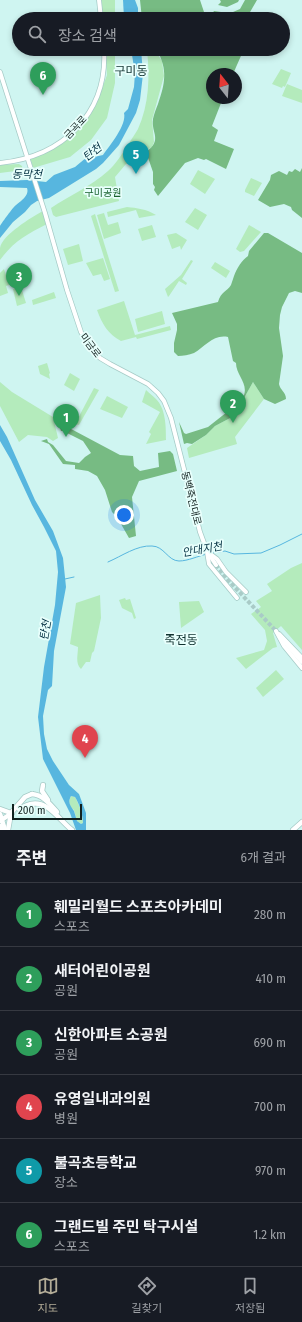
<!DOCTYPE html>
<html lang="ko">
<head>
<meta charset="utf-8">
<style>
	:root { --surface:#171b24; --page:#242831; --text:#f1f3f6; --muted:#9ea1a6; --line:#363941; --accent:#b4ad98 }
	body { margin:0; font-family:"Fira Sans Condensed","Noto Sans KR",sans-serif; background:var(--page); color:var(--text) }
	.compass { position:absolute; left:206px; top:68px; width:36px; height:36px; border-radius:50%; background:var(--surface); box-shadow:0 2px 6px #0003; rotate:343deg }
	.scale { position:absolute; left:12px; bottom:10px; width:70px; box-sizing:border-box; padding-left:4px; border:2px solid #12211f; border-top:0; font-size:11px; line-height:14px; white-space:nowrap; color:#12211f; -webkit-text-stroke:3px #e8fffc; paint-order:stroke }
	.you { position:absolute; left:124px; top:515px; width:14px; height:14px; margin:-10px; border:3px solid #fff; border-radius:50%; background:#1a73e8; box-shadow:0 0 0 6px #1a73e833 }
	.badge { display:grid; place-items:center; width:26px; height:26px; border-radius:50%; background:var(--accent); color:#fff; font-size:13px; font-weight:700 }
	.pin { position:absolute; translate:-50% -33px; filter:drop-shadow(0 1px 2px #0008) }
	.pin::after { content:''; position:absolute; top:21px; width:14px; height:12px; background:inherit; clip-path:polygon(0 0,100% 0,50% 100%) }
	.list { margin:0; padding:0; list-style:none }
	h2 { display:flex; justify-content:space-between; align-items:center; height:52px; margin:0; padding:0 16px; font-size:17px }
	h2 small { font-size:13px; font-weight:400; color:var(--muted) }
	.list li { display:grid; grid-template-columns:26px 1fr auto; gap:12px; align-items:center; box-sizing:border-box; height:64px; padding:0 16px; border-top:1px solid var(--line) }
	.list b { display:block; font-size:15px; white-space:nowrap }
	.list p { margin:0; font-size:13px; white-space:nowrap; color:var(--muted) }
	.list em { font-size:13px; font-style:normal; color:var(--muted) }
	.icon { flex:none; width:22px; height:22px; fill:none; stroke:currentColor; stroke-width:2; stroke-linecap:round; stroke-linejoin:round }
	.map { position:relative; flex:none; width:302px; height:830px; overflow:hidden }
	.search { position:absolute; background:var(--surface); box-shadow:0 2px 6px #0003; left:12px; right:12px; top:12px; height:44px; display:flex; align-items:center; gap:10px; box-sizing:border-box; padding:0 14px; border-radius:22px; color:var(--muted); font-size:15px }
	.sheet { height:436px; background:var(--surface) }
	nav { display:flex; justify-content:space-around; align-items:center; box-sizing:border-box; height:56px; border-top:1px solid var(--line); background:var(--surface); font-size:11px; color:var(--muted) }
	nav a { display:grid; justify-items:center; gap:2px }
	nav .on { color:var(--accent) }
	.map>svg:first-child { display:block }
	.green { fill:#b4ebbc }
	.forest { fill:#77bb83 }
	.water { fill:#57b6df; fill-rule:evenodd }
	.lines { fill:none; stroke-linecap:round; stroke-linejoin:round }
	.stream { stroke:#57b6df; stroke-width:1 }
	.secondary-tunnel { stroke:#a9cbc7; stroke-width:4; stroke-dasharray:4 2; stroke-linecap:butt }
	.secondary-casing { stroke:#a6cbc7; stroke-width:5.5 }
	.primary-casing { stroke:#a6cbc7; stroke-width:6 }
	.trunk-casing { stroke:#a6cbc7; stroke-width:6 }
	.secondary { stroke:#fff; stroke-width:4 }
	.primary { stroke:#fff; stroke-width:4.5 }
	.trunk { stroke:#fff; stroke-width:4.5 }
	.labels { text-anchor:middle; stroke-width:3.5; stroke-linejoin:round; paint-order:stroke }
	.street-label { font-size:10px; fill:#12211f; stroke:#e8fffc }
	.park-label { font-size:10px; fill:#19622e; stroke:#e8fffc }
	.water-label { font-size:11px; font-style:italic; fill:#053243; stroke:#e8fffc }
	.quarter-label { font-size:12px; fill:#103230; stroke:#e8fffc }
</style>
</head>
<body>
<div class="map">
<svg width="302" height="830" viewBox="0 0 302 830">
	<rect width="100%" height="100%" fill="#cff5f1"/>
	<g class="green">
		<path d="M101 0H115V19H103Z"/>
		<path d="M105 49H115V83L107 118 91 140 70 157 33 168 30 157 59 143 79 129 97 102 107 75Z"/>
		<path d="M147 50 156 52 162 61 164 76 152 120 154 142 152 147 145 151 146 157 126 164 115 177 119 201 56 217 53 215 51 208C69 196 91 186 108 171 116 164 122 154 128 145 131 140 135 134 138 129 149 105 150 77 147 50Z"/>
		<path d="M281 69 291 73 285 87 283 86 282 88 272 84Z"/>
		<path d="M287 84 302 90V103L282 96Z"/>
		<path d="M19 164 22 166 23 170 0 173V165Z"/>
		<path d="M198 170 215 179 205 194 190 184Z"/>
		<path d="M251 178 262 183 254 196 245 192V190Z"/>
		<path d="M127 207C137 208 146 209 156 215L139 218 136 210 108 217 107 212Z"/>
		<path d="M195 208 207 215 198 230 185 222Z"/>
		<path d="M43 211 47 224C27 234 13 242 0 260 0 256 0 252 0 248 2 235 32 217 43 211Z"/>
		<path d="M104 213 108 225 118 222 121 233 104 239 97 215Z"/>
		<path d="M95 214 119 291 115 292 91 216Z"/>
		<path d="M152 225 156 237 142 241 138 229Z"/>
		<path d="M249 225 261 232 244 251 240 252 236 249Z"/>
		<path d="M176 233 187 240 181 250 180 246 172 249 167 235Z"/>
		<path d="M79 244 83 261 68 265 63 249Z"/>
		<path d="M103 258 110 279 104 281 101 274 93 276 86 263Z"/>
		<path d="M191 260 193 261 182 279 187 283 186 285 179 281 169 296 168 297 165 289 181 275Z"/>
		<path d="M215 262 230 271 226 278 211 268Z"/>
		<path d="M4 269 6 275 9 270 11 269 13 276 22 274 24 280 6 286 8 293 0 296V273Z"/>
		<path d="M21 287 26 303 17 306 13 289Z"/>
		<path d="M54 292 56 298 33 305 32 300Z"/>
		<path d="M124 301 135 335 170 326 171 330 137 339 136 337 121 341C108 334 102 324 97 310Z"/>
		<path d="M162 311 165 324 138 332 135 319Z"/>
		<path d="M47 363 50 373 49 374 50 379 40 374 38 366Z"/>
		<path d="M70 373 80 379 74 391 64 385Z"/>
		<path d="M0 382 12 392 53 417 58 438 53 441 47 437 28 435 19 442 0 406Z"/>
		<path d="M253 382 264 399 235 437 237 444 189 458 187 448 206 435 215 426 234 416Z"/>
		<path d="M94 388 99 390 79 425 75 424Z"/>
		<path d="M146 390C149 393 153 396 156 399 166 409 166 427 166 440L146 444 151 434 149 432 160 412 142 402Z"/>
		<path d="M107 396 128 407 122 418 100 409Z"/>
		<path d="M302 563V650L281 626 273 633 277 647 273 648 246 669 236 658 264 650 267 641 265 630 251 614 261 607 256 601 272 591 267 584 291 568Z"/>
		<path d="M100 595 101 618 94 651 92 653 90 662H86L81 669C75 663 78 655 78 647L70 644 76 603Z"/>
		<path d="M125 598 126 600 130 599 136 618 134 619 132 613 122 608 119 600Z"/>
		<path d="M199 601 204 612 181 628 179 602Z"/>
		<path d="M276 670 284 679 263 697 256 688Z"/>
		<path d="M71 796 75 797C79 804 83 815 83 823L81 824 77 821 74 810C69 807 68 801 71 796Z"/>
	</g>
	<g class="forest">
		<path d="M140 0H200L205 15 212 14 214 11 221 12 225 17 230 18 233 12 240 9 245 0H257L246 19H142Z"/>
		<path d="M220 0H239L238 2 227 7 218 5 221 2Z"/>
		<path d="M148 49H254L252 52 244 49 233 74H212V98H223L212 126 218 130 214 141 234 149 226 169 206 159 204 160 198 158 185 163 158 196 154 190 155 187 153 184V172L146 152C163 140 151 133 153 119 154 114 156 109 158 104 165 84 168 70 157 50Z"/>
		<path d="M302 168V218L292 210 291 207 284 204 270 207 258 200 270 180 271 175 279 171 287 175 289 171 292 172 295 169 300 172Z"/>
		<path d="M264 233H268L302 253V293L295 291 289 293 282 307 280 315 279 328 283 356 279 384C280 390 286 392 286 399L275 404 264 399 253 382 234 416 215 426 206 435 192 444 187 443 184 444 179 422 184 433 186 434 208 427 241 401C252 385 236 377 236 363L233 361 228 337C213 334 205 347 194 353 189 355 183 356 178 356L174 352V343L177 330V324L172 313 218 302C221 291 227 292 231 285 232 282 233 279 234 276 237 268 242 260 248 256L249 251Z"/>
		<path d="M58 422 120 455 133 456 134 466 140 471 159 467 158 453 170 451 173 454 177 471 139 481 132 497 136 536 129 538 117 517 112 512 105 490 97 476 88 471 75 469V465L63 464 49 444 41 441 47 439 48 442 53 445 66 461 79 463 85 457 91 453 83 441 63 431H61Z"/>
	</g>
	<g class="water">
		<path d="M123 0H135L138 8V19H126L124 18Z"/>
		<path d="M131 49H141L143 74 140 100 136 113 119 145 103 163 96 169 49 198 37 201 31 205 25 212 13 222 0 238C0 235 0 229 0 226 1 224 12 209 14 207 19 202 30 196 27 188L0 187V181L27 180 46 182 54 175 75 167 87 157H94L103 155C110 145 127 125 124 113L128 109 134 87 135 73Z"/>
		<path d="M0 425 7 437 35 500 53 531 63 558 66 587 54 651 52 686 48 690 43 716 44 734 47 749 53 761 69 785 79 794 86 813V830H76L70 813 43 759 38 717 44 667 55 605 58 572 56 551 44 527 32 505 11 460 0 441ZM71 796 75 797C79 803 83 815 83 823L81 824 77 821C76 818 75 814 74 811 71 806 67 803 71 796Z"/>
	</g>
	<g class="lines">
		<g class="stream">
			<path d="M212 553 225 551 234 554 261 553 280 545 302 534"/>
			<path d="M108 562C122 556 137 545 152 546 164 546 168 561 179 561 188 561 198 556 207 554"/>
			<path d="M65 579 74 577"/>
		</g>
		<path class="secondary-tunnel" d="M216 565 228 580 276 631"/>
		<g class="secondary-casing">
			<g id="secondary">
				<path d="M99 0 101 19"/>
				<path d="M0 72 45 213 67 290 81 332 92 349 100 358 110 364 148 384 158 393 164 401 171 418 200 532 207 551 216 565"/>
				<path d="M0 163C62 157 108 114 104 49"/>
				<path d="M207 552 209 564 237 598"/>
				<path d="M209 553 217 559 226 572 246 592"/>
				<path d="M276 631 284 646 302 668"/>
				<path d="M279 634 302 658"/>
				<path d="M285 642 302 662"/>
			</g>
		</g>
		<g class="primary-casing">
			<g id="primary">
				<path d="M0 809 11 813"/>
				<path d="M0 814 5 830"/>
				<path d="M0 821 12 813"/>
				<path d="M0 826 1 830"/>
				<path d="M8 830 11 813 25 797 32 794"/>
			</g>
		</g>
		<g class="trunk-casing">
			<g id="trunk">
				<path d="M43 785 42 791 48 800"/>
				<path d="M32 794C43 795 50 804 57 812"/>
				<path d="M19 809C23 807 27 805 31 804 48 800 60 821 72 830"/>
				<path d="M293 830 302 822"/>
			</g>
		</g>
		<use href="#secondary" class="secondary"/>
		<use href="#primary" class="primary"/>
		<use href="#trunk" class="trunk"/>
	</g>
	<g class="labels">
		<g class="street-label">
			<text transform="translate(75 127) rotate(-47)" y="4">금곡로</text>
			<text transform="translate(91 345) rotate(53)" y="4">미금로</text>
			<text transform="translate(192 498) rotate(76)" y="4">동백죽전대로</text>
		</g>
		<g class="park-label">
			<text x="103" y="196">구미공원</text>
		</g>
		<g class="water-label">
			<text transform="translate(92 152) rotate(-38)" y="4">탄천</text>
			<text x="27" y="178">동막천</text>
			<text transform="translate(202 549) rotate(-10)" y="4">안대지천</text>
			<text transform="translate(45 630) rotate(-80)" y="4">탄천</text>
		</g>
		<g class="quarter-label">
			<text x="131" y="75">구미동</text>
			<text x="181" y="644">죽전동</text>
		</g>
	</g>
</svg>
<svg class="compass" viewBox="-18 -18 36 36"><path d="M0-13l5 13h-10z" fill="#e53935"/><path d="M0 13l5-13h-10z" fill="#9ea1a6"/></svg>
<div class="scale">200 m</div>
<div class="you"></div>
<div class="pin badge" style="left:66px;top:437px;background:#2e9e5b">1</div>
<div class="pin badge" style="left:233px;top:423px;background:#2e9e5b">2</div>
<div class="pin badge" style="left:19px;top:296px;background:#2e9e5b">3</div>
<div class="pin badge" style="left:85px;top:758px;background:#e0444e">4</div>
<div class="pin badge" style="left:136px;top:174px;background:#0f9aa8">5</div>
<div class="pin badge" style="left:43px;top:95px;background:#2e9e5b">6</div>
<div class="search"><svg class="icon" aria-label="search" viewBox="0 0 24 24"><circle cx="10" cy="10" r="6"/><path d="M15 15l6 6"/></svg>장소 검색</div>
</div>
<section class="sheet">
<h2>주변<small>6개 결과</small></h2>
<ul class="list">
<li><span class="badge" style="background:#2e9e5b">1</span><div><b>훼밀리월드 스포츠아카데미</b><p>스포츠</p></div><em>280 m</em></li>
<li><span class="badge" style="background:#2e9e5b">2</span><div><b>새터어린이공원</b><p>공원</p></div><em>410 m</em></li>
<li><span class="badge" style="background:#2e9e5b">3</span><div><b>신한아파트 소공원</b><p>공원</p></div><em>690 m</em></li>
<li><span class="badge" style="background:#e0444e">4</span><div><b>유영일내과의원</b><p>병원</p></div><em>700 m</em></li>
<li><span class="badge" style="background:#0f9aa8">5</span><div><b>불곡초등학교</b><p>장소</p></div><em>970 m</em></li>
<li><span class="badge" style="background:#2e9e5b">6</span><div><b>그랜드빌 주민 탁구시설</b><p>스포츠</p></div><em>1.2 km</em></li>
</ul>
</section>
<nav>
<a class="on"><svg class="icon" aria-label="map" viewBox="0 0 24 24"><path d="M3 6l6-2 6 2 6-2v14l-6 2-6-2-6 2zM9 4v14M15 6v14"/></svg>지도</a>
<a><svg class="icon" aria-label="directions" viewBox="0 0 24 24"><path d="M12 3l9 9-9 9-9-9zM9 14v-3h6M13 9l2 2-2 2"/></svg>길찾기</a>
<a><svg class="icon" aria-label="saved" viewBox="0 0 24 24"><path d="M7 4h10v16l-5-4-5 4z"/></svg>저장됨</a>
</nav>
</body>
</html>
